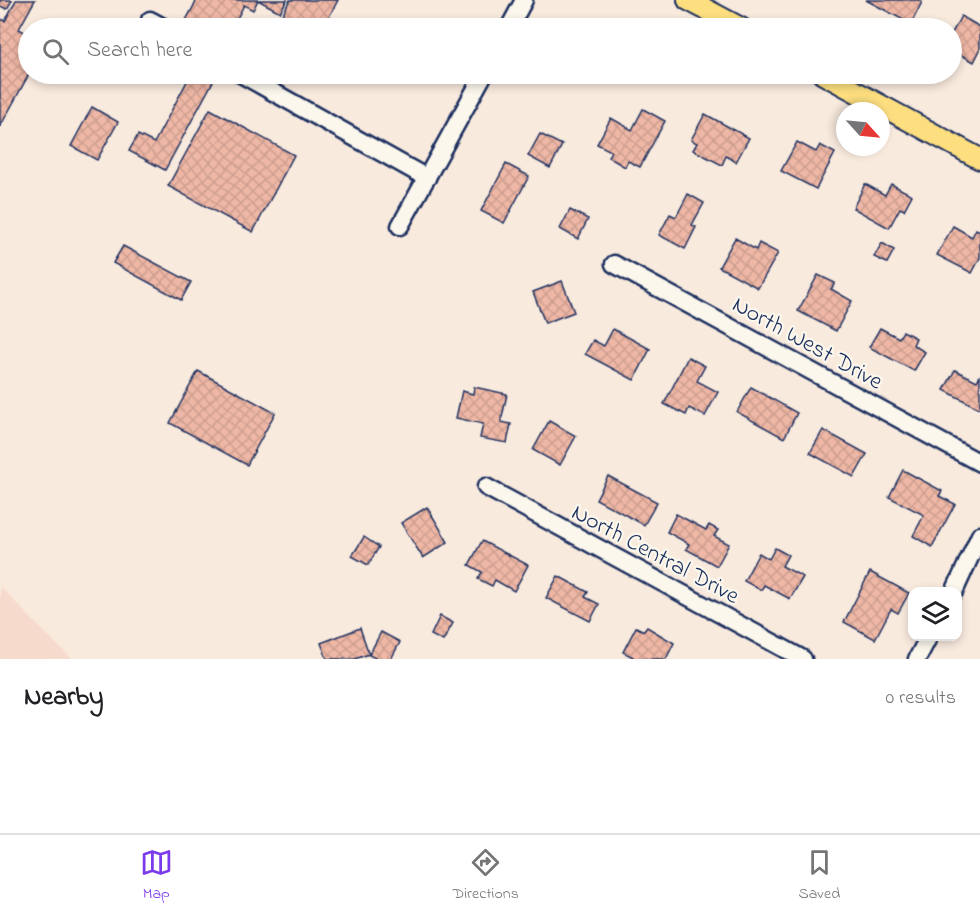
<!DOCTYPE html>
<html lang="en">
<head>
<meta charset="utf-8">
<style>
	:root { --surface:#fff; --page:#f6f6f6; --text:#202124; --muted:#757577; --line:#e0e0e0; --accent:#7c3aed }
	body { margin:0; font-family:"Indie Flower",sans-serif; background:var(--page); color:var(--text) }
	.controls { position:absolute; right:18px; bottom:18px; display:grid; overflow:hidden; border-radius:12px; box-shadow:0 3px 9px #0003 }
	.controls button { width:54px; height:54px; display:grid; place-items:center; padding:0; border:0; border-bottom:2px solid var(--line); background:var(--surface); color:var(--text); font:30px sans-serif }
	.compass { position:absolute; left:836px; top:102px; width:54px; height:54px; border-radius:50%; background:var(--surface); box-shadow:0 3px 9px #0003; rotate:117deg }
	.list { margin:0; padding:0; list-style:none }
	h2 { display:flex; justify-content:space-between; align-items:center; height:78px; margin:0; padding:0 24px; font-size:26px }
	h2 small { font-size:20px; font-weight:400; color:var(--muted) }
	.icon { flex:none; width:33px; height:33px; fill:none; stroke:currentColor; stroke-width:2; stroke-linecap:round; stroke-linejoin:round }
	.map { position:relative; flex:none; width:980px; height:659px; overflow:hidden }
	.search { position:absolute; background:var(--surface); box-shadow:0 3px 9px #0003; left:18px; right:18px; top:18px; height:66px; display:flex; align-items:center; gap:15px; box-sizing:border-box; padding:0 21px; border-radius:33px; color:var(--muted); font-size:22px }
	.sheet { height:174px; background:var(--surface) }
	nav { display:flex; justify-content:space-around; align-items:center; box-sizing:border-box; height:84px; border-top:2px solid var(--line); background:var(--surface); font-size:16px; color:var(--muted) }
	nav a { display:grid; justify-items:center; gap:3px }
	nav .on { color:var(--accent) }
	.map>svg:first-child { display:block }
	.built { fill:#f6dbcd }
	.building { fill:url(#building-cross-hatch); stroke:#1b2f5e; stroke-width:1.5 }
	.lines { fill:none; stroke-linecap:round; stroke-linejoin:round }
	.minor-casing { stroke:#1b2f5e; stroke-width:21 }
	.major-casing { stroke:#1b2f5e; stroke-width:24 }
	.minor { stroke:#fbf7ec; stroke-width:16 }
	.major { stroke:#fddf80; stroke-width:20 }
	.labels { text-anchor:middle; stroke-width:4.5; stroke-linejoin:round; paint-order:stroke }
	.street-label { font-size:24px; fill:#1b2f5e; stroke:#fbf7ec }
</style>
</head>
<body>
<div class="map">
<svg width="980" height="659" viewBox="0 0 980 659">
	<defs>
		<pattern id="building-cross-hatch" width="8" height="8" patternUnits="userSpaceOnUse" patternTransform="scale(1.5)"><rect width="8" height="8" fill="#efb7a5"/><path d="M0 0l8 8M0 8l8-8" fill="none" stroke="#cc9e90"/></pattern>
	</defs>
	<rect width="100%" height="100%" fill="#f9eade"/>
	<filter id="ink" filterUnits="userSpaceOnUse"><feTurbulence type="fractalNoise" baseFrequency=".0167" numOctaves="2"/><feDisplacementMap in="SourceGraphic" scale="12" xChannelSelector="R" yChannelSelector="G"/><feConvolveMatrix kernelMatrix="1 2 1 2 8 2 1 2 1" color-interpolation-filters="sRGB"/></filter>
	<g filter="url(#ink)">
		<path class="built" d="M0 586 54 642 73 659H0Z"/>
		<g class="building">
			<path d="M0 0H12L7 9 0 6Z"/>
			<path d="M16 0H35L19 29 28 34 29 74 0 127V21L1 19 5 21Z"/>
			<path d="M197 0H287L280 12 258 0 253 10 244 5 232 28H197L185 22Z"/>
			<path d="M290 0H338L323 28H275Z"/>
			<path d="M866 0H918L922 2 911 24Z"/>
			<path d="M961 16 980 27V50L974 62 952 50V33Z"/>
			<path d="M191 74H217L165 170 129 151 138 135 154 143Z"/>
			<path d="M92 107 118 122 97 160 71 146Z"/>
			<path d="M210 109 294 155 253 232 168 186Z"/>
			<path d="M643 109 665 121 640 167 628 161 625 167 608 157 611 151 597 144 611 118 632 130Z"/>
			<path d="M705 114 749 138 736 162 726 156 722 165 693 150 697 143 691 140Z"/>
			<path d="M540 134 562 145 550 168 528 156Z"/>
			<path d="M797 142 816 152 820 145 835 153 816 189 781 171Z"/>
			<path d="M506 164 529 176 504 223 481 211Z"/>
			<path d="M865 184 885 195 891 184 912 195 904 210 900 208 889 228 853 208Z"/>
			<path d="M688 194 704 203 692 225 696 227 685 249 659 235 670 214 676 217Z"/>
			<path d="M570 210 588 219 578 239 560 229Z"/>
			<path d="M953 226 972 237 976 229 980 231V258L972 273 937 255Z"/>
			<path d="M735 238 756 250 759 243 778 253 758 288 719 267Z"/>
			<path d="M882 243 894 250 887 263 874 257Z"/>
			<path d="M123 246 191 282 181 300 113 263Z"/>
			<path d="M818 275 835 283 831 289 852 301 836 331 798 311Z"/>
			<path d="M562 281 574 312 545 323 533 292Z"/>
			<path d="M880 328 899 338 903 331 916 338 913 345 925 352 914 371 869 347Z"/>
			<path d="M613 329 650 349 634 380 585 354 593 340 604 346Z"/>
			<path d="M688 357 705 366 697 381 718 392 705 416 689 408 686 415 664 404Z"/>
			<path d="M955 370 977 381 980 375V409L944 390Z"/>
			<path d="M198 371 275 413 247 465 170 423Z"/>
			<path d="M474 387 507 394 501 422 511 424 507 443 480 438 483 424 456 418 462 391 473 394Z"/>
			<path d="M751 387 797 413 784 438 737 412Z"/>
			<path d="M549 421 576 436 560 465 533 450Z"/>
			<path d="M823 430 867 454 854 477 810 453Z"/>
			<path d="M903 470 942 491 939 496 955 504 932 547 913 536 924 515 889 497Z"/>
			<path d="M608 476 657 502 644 525 596 499Z"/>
			<path d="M427 507 448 542 423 558 401 523Z"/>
			<path d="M676 514 706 530 709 525 718 530 714 536 729 544 717 566 686 549 689 544 667 532Z"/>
			<path d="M364 537 379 547 368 565 352 556Z"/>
			<path d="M482 541 528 565 514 591 495 580 492 586 478 579 482 572 469 565Z"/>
			<path d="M775 548 788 555 782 566 803 577 790 599 764 585 761 590 744 581 759 553 769 559Z"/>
			<path d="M870 572 909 593 898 613 891 609 875 639 844 622Z"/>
			<path d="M558 576 588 592 585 597 599 604 590 621 546 598Z"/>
			<path d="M440 616 453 623 443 641 431 635Z"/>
			<path d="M636 627 644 631 647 627 674 643 666 659H631L633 657 623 652Z"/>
			<path d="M360 628 369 654 355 659H327L321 643Z"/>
			<path d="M381 632 400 642 391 659H377L369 655Z"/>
		</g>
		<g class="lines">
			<g class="minor-casing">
				<g id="minor">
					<path d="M150 20 165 28"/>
					<path d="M509 28 524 0"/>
					<path d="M241 74 427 178"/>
					<path d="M400 226 484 74"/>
					<path d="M614 264 980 463"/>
					<path d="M486 487 803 659"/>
					<path d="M954 592 980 535"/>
					<path d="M917 659 929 636"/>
				</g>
			</g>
			<g class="major-casing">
				<g id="major">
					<path d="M688 0 741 28"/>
					<path d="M823 74 980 159"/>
				</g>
			</g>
			<use href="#minor" class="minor"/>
			<use href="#major" class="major"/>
		</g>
	</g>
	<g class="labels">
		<g class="street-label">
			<text transform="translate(808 342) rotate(29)" y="8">North West Drive</text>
			<text transform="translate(656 553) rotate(28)" y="8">North Central Drive</text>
		</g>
	</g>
</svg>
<div class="controls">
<button><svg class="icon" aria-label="layers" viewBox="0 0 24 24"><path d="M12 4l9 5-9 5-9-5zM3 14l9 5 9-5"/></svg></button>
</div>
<svg class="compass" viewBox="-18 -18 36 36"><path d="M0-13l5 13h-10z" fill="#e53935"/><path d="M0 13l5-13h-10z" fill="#757577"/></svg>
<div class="search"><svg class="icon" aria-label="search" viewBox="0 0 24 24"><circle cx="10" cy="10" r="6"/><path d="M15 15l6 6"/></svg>Search here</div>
</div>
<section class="sheet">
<h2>Nearby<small>0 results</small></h2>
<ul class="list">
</ul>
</section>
<nav>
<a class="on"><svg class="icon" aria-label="map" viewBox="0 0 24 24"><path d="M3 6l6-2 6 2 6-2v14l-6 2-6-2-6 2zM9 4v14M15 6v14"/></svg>Map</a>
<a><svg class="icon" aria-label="directions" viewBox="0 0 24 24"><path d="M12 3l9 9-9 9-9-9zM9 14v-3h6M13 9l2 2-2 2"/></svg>Directions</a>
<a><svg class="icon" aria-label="saved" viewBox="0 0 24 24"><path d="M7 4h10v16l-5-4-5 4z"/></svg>Saved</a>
</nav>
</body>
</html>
